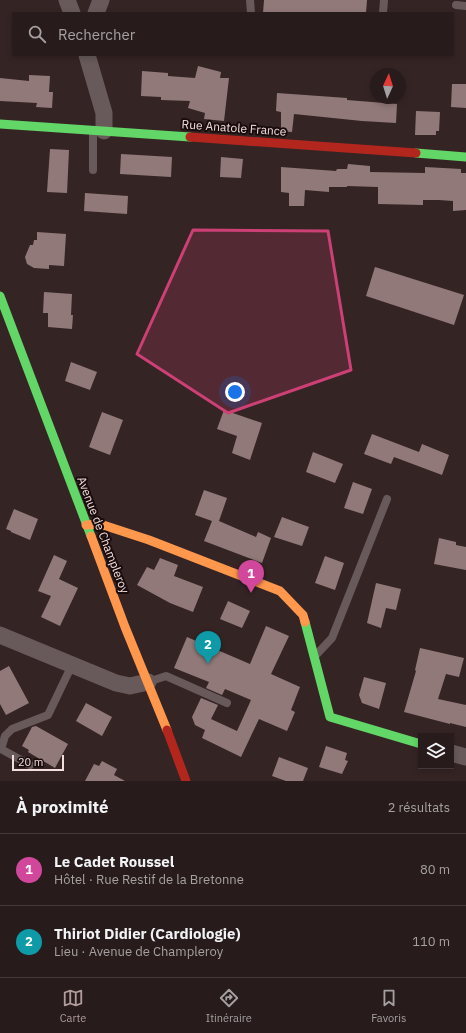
<!DOCTYPE html>
<html lang="fr">
<head>
<meta charset="utf-8">
<style>
	:root { --surface:#281b1b; --page:#342828; --text:#f1f3f6; --muted:#a5a1a3; --line:#44393a; --accent:#b09d9c }
	body { margin:0; font-family:"IBM Plex Sans",sans-serif; background:var(--page); color:var(--text) }
	.controls { position:absolute; right:12px; bottom:12px; display:grid; overflow:hidden; border-radius:0px; box-shadow:0 2px 6px #0003 }
	.controls button { width:36px; height:36px; display:grid; place-items:center; padding:0; border:0; border-bottom:1px solid var(--line); background:var(--surface); color:var(--text); font:20px sans-serif }
	.compass { position:absolute; left:370px; top:68px; width:36px; height:36px; border-radius:50%; background:var(--surface); box-shadow:0 2px 6px #0003; rotate:4deg }
	.scale { position:absolute; left:12px; bottom:10px; width:52px; box-sizing:border-box; padding-left:4px; border:2px solid #f2dedd; border-top:0; font-size:11px; line-height:14px; white-space:nowrap; color:#f2dedd; -webkit-text-stroke:3px #190c0c; paint-order:stroke }
	.you { position:absolute; left:235px; top:392px; width:14px; height:14px; margin:-10px; border:3px solid #fff; border-radius:50%; background:#1a73e8; box-shadow:0 0 0 6px #1a73e833 }
	.badge { display:grid; place-items:center; width:26px; height:26px; border-radius:50%; background:var(--accent); color:#fff; font-size:13px; font-weight:700 }
	.pin { position:absolute; translate:-50% -33px; filter:drop-shadow(0 1px 2px #0008) }
	.pin::after { content:''; position:absolute; top:21px; width:14px; height:12px; background:inherit; clip-path:polygon(0 0,100% 0,50% 100%) }
	.list { margin:0; padding:0; list-style:none }
	h2 { display:flex; justify-content:space-between; align-items:center; height:52px; margin:0; padding:0 16px; font-size:17px }
	h2 small { font-size:13px; font-weight:400; color:var(--muted) }
	.list li { display:grid; grid-template-columns:26px 1fr auto; gap:12px; align-items:center; box-sizing:border-box; height:72px; padding:0 16px; border-top:1px solid var(--line) }
	.list b { display:block; font-size:15px; white-space:nowrap }
	.list p { margin:0; font-size:13px; white-space:nowrap; color:var(--muted) }
	.list em { font-size:13px; font-style:normal; color:var(--muted) }
	.icon { flex:none; width:22px; height:22px; fill:none; stroke:currentColor; stroke-width:2; stroke-linecap:round; stroke-linejoin:round }
	.map { position:relative; flex:none; width:466px; height:781px; overflow:hidden }
	.search { position:absolute; background:var(--surface); box-shadow:0 2px 6px #0003; left:12px; right:12px; top:12px; height:44px; display:flex; align-items:center; gap:10px; box-sizing:border-box; padding:0 14px; border-radius:0px; color:var(--muted); font-size:15px }
	.sheet { height:196px; background:var(--surface) }
	nav { display:flex; justify-content:space-around; align-items:center; box-sizing:border-box; height:56px; border-top:1px solid var(--line); background:var(--surface); font-size:11px; color:var(--muted) }
	nav a { display:grid; justify-items:center; gap:2px }
	nav .on { color:var(--accent) }
	.map>svg:first-child { display:block }
	.building { fill:#927979 }
	.lines { fill:none; stroke-linecap:round; stroke-linejoin:round }
	.lane { stroke:#685a5a; stroke-width:8 }
	.street { stroke:#685a5a; stroke-width:17 }
	.fast { stroke:#63d668; stroke-width:9 }
	.slow { stroke:#ff974d; stroke-width:9 }
	.jam { stroke:#b3261e; stroke-width:9 }
	.marked { fill:#cc4075; fill-opacity:0.2; stroke:#cc4075; stroke-width:3; stroke-linejoin:round }
	.labels { text-anchor:middle; stroke-width:4; stroke-linejoin:round; paint-order:stroke }
	.street-label { font-size:12px; fill:#f2dedd; stroke:#190c0c }
</style>
</head>
<body>
<div class="map">
<svg width="466" height="781" viewBox="0 0 466 781">
	<rect width="100%" height="100%" fill="#352424"/>
	<g class="building">
		<path d="M264 0H367L366 13H263Z"/>
		<path d="M198 66 221 72 220 78H229L224 121 204 119 205 113 188 108 190 101 161 100V97L141 96 142 71 168 73V76L195 78Z"/>
		<path d="M29 75 50 76 49 92H53L52 108 36 107 37 103 0 101V78L29 81Z"/>
		<path d="M452 84H466V108L451 107Z"/>
		<path d="M277 93 347 98V100L397 104 396 123 362 121 294 114 292 132 281 131V112L276 111Z"/>
		<path d="M416 111 440 112 439 131H436V135H415Z"/>
		<path d="M50 149 69 150 67 193 47 192Z"/>
		<path d="M121 154 172 157 171 177 120 174Z"/>
		<path d="M221 157 243 159 241 178 220 177Z"/>
		<path d="M348 164 370 166V172L425 173V167L461 169V173H466V210L453 211V201L439 200H423V205L378 204V187L347 186V187H329V192L305 190 304 206H289V193L281 192V167L336 171 337 169H347Z"/>
		<path d="M85 193 128 196 127 214 84 211Z"/>
		<path d="M37 232 66 234 64 266 49 265V269L34 268 27 264 25 257 30 245H33L34 240H37Z"/>
		<path d="M375 267 464 295 454 325 366 296Z"/>
		<path d="M44 292 72 294 71 315H73L72 329 48 327V313H43Z"/>
		<path d="M71 362 97 372 90 390 65 381Z"/>
		<path d="M224 410 262 423 250 460 232 453 237 436 217 429Z"/>
		<path d="M102 412 123 420 110 455 89 447Z"/>
		<path d="M372 434 419 452 422 444 449 455 442 475 394 457 391 464 364 454Z"/>
		<path d="M313 452 343 464 335 483 306 472Z"/>
		<path d="M353 482 372 489 363 514 344 508Z"/>
		<path d="M204 490 227 498 219 521 256 537 258 532 271 538 262 563 204 541 212 521 195 515Z"/>
		<path d="M14 509 38 519 30 540 11 532V531L6 529Z"/>
		<path d="M282 517 309 527 302 546 274 537Z"/>
		<path d="M439 538 456 542V545L466 547V570L434 564Z"/>
		<path d="M54 555 67 561 59 579 78 588 60 626 41 617 51 596 38 591Z"/>
		<path d="M325 556 344 563 335 590 315 583Z"/>
		<path d="M160 558 178 565 174 576 203 587 193 612 170 603 137 585 147 567 154 570Z"/>
		<path d="M376 583 401 589 396 610 386 608 381 628 367 623Z"/>
		<path d="M228 601 250 611 242 628 220 619Z"/>
		<path d="M266 626 289 636 271 674 300 687 291 710 295 712 287 731 259 719 241 757 202 738 205 730 195 725 192 717 201 698 218 705 211 719 237 731 251 700 225 689 222 695 206 688 209 682 174 668 187 637 250 664Z"/>
		<path d="M420 648 464 658 459 677 446 674 438 699 466 705V727L450 723V724L404 712 416 671 415 670Z"/>
		<path d="M9 666 29 703 6 715 0 704V671Z"/>
		<path d="M364 677 386 683 379 709 362 703 359 695Z"/>
		<path d="M86 703 112 717 102 736 76 721Z"/>
		<path d="M36 726 68 744 55 768 28 752 29 750 22 746 32 727Z"/>
		<path d="M326 746 347 753 345 760 348 761 342 774 319 767Z"/>
		<path d="M279 757 308 768 303 781H286L272 776Z"/>
		<path d="M102 761 117 769 114 775 125 781H85L94 764 99 766Z"/>
	</g>
	<g class="lines">
		<g class="lane">
			<path d="M250 0 251 13"/>
			<path d="M456 5 466 6"/>
			<path d="M383 13 384 0"/>
			<path d="M93 170V131"/>
			<path d="M316 655 332 638 387 499"/>
			<path d="M148 682 166 676 227 703"/>
			<path d="M30 765 1 749 5 736 12 729 48 715 72 665"/>
		</g>
		<g class="street">
			<path d="M67 0 72 13"/>
			<path d="M96 13 101 0"/>
			<path d="M87 55 104 113V131"/>
			<path d="M0 635 116 683 130 686 148 682"/>
			<path d="M451 753 466 757"/>
		</g>
		<g class="fast">
			<path d="M0 124 190 137"/>
			<path d="M416 153 466 157"/>
			<path d="M0 296 91 536"/>
			<path d="M305 622 330 717 421 744"/>
		</g>
		<g class="slow">
			<path d="M86 525 100 524 149 540 280 591 303 615 305 622"/>
			<path d="M91 536 125 627 167 730"/>
		</g>
		<g class="jam">
			<path d="M190 137 416 153"/>
			<path d="M167 730 186 781"/>
		</g>
	</g>
	<path class="marked" d="M193 230 328 231 351 370 228 413 137 354Z"/>
	<g class="labels">
		<g class="street-label">
			<text transform="translate(234 128) rotate(4)" y="4">Rue Anatole France</text>
			<text transform="translate(103 535) rotate(69)" y="4">Avenue de Champleroy</text>
		</g>
	</g>
</svg>
<div class="controls">
<button><svg class="icon" aria-label="layers" viewBox="0 0 24 24"><path d="M12 4l9 5-9 5-9-5zM3 14l9 5 9-5"/></svg></button>
</div>
<svg class="compass" viewBox="-18 -18 36 36"><path d="M0-13l5 13h-10z" fill="#e53935"/><path d="M0 13l5-13h-10z" fill="#a5a1a3"/></svg>
<div class="scale">20 m</div>
<div class="you"></div>
<div class="pin badge" style="left:251px;top:593px;background:#d1479c">1</div>
<div class="pin badge" style="left:208px;top:664px;background:#0f9aa8">2</div>
<div class="search"><svg class="icon" aria-label="search" viewBox="0 0 24 24"><circle cx="10" cy="10" r="6"/><path d="M15 15l6 6"/></svg>Rechercher</div>
</div>
<section class="sheet">
<h2>À proximité<small>2 résultats</small></h2>
<ul class="list">
<li><span class="badge" style="background:#d1479c">1</span><div><b>Le Cadet Roussel</b><p>Hôtel · Rue Restif de la Bretonne</p></div><em>80 m</em></li>
<li><span class="badge" style="background:#0f9aa8">2</span><div><b>Thiriot Didier (Cardiologie)</b><p>Lieu · Avenue de Champleroy</p></div><em>110 m</em></li>
</ul>
</section>
<nav>
<a class="on"><svg class="icon" aria-label="map" viewBox="0 0 24 24"><path d="M3 6l6-2 6 2 6-2v14l-6 2-6-2-6 2zM9 4v14M15 6v14"/></svg>Carte</a>
<a><svg class="icon" aria-label="directions" viewBox="0 0 24 24"><path d="M12 3l9 9-9 9-9-9zM9 14v-3h6M13 9l2 2-2 2"/></svg>Itinéraire</a>
<a><svg class="icon" aria-label="saved" viewBox="0 0 24 24"><path d="M7 4h10v16l-5-4-5 4z"/></svg>Favoris</a>
</nav>
</body>
</html>
